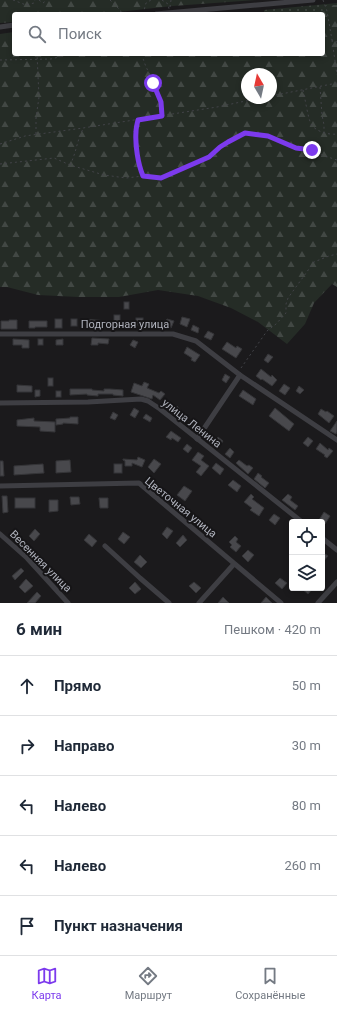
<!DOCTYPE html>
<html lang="ru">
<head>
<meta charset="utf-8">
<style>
	:root { --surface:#fff; --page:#f2f2f3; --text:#1f2937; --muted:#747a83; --line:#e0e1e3; --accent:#7c3aed }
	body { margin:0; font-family:Roboto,sans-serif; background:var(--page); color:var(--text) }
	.controls { position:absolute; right:12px; bottom:12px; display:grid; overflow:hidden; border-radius:4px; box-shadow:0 2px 6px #0003 }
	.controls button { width:36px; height:36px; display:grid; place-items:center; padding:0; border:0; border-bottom:1px solid var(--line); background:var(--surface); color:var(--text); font:20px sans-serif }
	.compass { position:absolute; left:241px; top:68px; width:36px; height:36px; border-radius:50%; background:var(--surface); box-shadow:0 2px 6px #0003; rotate:351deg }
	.stop { position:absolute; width:12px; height:12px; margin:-9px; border:3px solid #7c3aed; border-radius:50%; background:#fff }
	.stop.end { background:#7c3aed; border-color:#fff; box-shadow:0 1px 4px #0008 }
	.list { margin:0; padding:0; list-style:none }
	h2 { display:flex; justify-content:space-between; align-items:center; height:52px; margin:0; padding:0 16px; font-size:17px }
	h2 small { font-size:13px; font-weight:400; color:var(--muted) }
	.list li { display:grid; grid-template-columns:26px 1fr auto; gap:12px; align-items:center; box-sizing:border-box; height:60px; padding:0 16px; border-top:1px solid var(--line) }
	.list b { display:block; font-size:15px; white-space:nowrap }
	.list em { font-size:13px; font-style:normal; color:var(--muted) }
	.icon { flex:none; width:22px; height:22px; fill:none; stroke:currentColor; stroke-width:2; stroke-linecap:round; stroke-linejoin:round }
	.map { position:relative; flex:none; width:337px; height:603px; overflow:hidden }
	.search { position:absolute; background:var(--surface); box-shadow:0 2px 6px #0003; left:12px; right:12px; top:12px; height:44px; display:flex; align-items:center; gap:10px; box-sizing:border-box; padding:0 14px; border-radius:4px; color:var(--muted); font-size:15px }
	.sheet { height:352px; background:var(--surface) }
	nav { display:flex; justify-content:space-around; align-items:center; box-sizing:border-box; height:56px; border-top:1px solid var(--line); background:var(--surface); font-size:11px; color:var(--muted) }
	nav a { display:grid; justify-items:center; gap:2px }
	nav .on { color:var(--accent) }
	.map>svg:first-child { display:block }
	.grass { fill:url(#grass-dots) }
	.forest { fill:url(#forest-firs); fill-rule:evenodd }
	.building { fill:#48484c; stroke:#353538 }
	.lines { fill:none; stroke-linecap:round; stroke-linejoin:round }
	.path { stroke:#424348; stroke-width:1; stroke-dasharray:2 3; stroke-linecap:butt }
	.street { stroke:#3e3e43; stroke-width:5 }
	.route { stroke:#7c3aed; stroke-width:5 }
	.labels { text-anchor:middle; stroke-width:4; stroke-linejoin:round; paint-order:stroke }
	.street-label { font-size:11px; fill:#aeb1bb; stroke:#161517 }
</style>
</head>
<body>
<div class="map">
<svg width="337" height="603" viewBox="0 0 337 603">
	<defs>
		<pattern id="grass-dots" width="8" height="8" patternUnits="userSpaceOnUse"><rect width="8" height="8" fill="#252c26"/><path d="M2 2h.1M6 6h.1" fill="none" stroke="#424844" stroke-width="1.8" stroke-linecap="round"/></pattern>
		<pattern id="forest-firs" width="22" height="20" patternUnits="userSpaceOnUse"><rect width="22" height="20" fill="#252c26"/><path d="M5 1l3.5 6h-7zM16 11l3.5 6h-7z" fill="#424844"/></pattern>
	</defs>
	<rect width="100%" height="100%" fill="#1b1a1c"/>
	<path class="grass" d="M337 3V118L323 14H264V10Z"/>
	<g class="forest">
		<path d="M0 0H256L173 6 100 14H14V22L0 23Z"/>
		<path d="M337 5V287L332 284 314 303 305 324 287 344 258 322 231 308 198 296 158 290 119 297H78L38 295 7 287H0V34L14 32V54H323V14H311L323 13 322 6ZM247 74H271V98H247Z"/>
	</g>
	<g class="building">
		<rect x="124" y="302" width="5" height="7"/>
		<rect x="114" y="315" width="6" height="8"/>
		<path d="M182 317 190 319 187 327 180 324Z"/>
		<rect x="136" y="318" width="7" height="7"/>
		<rect x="55" y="319" width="7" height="9"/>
		<rect x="71" y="319" width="6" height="7"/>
		<path d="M84 319 107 321V328H102V324L89 325V327H84Z"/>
		<path d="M167 319 174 321 171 328 164 326Z"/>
		<path d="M9 320H17V329H1V321H9Z"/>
		<path d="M29 321H47V327H35V328H29Z"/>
		<path d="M193 325 199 328 198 333 191 330Z"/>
		<path d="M208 331 214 334 211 340 204 337Z"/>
		<path d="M92 338 109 339 108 344 98 343V345H91Z"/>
		<path d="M13 339 29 340V348H22V345H13Z"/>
		<rect x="38" y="339" width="5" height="6"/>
		<path d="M63 339V345H56V340Z"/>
		<path d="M133 340 138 342 135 348 130 345Z"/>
		<path d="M227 342 236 348 237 346 242 349 236 358 222 349Z"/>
		<path d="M187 347 200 355 195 362 191 360 192 358 184 353Z"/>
		<path d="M268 354 273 357 268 363 264 360Z"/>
		<path d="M261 369 271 377 272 375 277 380 272 386 262 379 261 380 256 376Z"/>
		<path d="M225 374 230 377 226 383 222 380Z"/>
		<rect x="48" y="378" width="5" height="8"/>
		<path d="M144 382 149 384 147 388 159 393 161 391 165 394 160 400 153 395 152 399 131 392 134 383 142 386Z"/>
		<path d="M284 384 290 388 285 395 279 391Z"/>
		<path d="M17 385 32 386V392H17Z"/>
		<path d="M299 386 304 390 300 394 296 391Z"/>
		<path d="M70 389H92V390L104 391V389H110L123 390V396L113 395V394H98V396L87 395V394L70 395Z"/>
		<path d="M35 390H40V396L35 397Z"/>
		<path d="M243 390 256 399 253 405 239 396Z"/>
		<rect x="56" y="391" width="5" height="6"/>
		<path d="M177 406 181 410 180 411 185 416 181 420 171 413Z"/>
		<path d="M134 408 139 411 135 418 130 415Z"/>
		<path d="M275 408 294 424 289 431 269 416Z"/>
		<path d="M321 409 326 412 327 411 334 416 329 423 318 414Z"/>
		<path d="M113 412 118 415 115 420 110 418Z"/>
		<path d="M146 414 152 418 150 422 143 418Z"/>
		<path d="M70 417H78V424L63 423V424L56 425V419L70 418Z"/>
		<path d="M34 418V421L55 422V432L40 431V427L17 426V420Z"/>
		<path d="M337 421V432L336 434 330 431Z"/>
		<path d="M196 422 200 426 196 431 192 428Z"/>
		<path d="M171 431 181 438 178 442 172 438 171 440 166 437Z"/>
		<path d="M218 437 223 441 218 448 213 445Z"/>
		<path d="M308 437 313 441 308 447 303 443Z"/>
		<path d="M320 443 328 450 329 448 333 451 327 458 324 456 325 455 316 449Z"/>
		<path d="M187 444 192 448 188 453 183 449Z"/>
		<path d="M230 448 234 452 230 458 225 454Z"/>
		<path d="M198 452 204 456 201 460 209 466 201 476 196 472 201 466 192 460Z"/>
		<path d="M138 457 145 460 142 467 132 463V466H125V461L123 460V459L137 460Z"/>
		<path d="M154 459 161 464 154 473 148 467Z"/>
		<path d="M70 460 71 472 56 473V461Z"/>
		<path d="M239 460 247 466 249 465 253 468 248 474 236 463Z"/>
		<path d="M0 461H3L4 476H0Z"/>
		<path d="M216 463 224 469 220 475 212 468Z"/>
		<path d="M43 464 44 473 14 475V466Z"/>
		<rect x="114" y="464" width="8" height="9"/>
		<path d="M258 473 262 476 261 477 269 483 265 488 254 479Z"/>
		<path d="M233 480 241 486 237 492 228 485Z"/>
		<path d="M184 486 192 491 185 501 177 495Z"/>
		<path d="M251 494 254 497 252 499 264 508 259 516 250 510 252 508 244 502Z"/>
		<path d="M288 494 292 497 290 500 298 506 295 510 282 500Z"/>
		<path d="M2 496H7L8 512 3 513Z"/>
		<path d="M70 497H79L80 504 71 505Z"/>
		<rect x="15" y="498" width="20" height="10"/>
		<path d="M99 498H108V508H100Z"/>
		<path d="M49 500H58V511L49 512Z"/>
		<path d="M324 512 330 516 325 524 319 520Z"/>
		<path d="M274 514 280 518 275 525 269 520Z"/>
		<path d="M167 527 173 531 167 539 162 534Z"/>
		<path d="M35 529 40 534 34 541 29 536Z"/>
		<path d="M123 532 130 537 124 544 118 539Z"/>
		<path d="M89 534 97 541 92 547 84 540Z"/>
		<path d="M183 535 187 540 180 547 176 543Z"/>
		<path d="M235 536 238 539 236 542 241 546 236 552 230 547 232 545 229 542Z"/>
		<path d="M248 550 254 555 248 562 242 556Z"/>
		<path d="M322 552 328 556 322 563Z"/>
		<path d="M140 555 147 562 141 568 134 562Z"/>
		<path d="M21 568 24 571 15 580 12 576Z"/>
		<path d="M280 578 287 583 282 589 275 583Z"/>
		<path d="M26 579 33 586 25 593 19 587Z"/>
		<path d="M135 582 141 589 135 594 129 588Z"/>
		<path d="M194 582 201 588 196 593 189 586Z"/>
		<path d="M301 588H313L308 594Z"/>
		<path d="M37 592 41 596 35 603H27Z"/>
		<path d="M223 597 229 603H218Z"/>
		<path d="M266 597 272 603H261Z"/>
	</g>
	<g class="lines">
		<g class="path">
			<path d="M13 0 26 5 34 3 35 0"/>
			<path d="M39 0 43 3 47 0"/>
			<path d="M110 0 121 11 120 14"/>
			<path d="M162 0 168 4 169 9"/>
			<path d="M323 0 327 11 332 40 337 42"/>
			<path d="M170 7 171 0"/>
			<path d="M143 14 146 3 151 0"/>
			<path d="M332 40 337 75"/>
			<path d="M142 54C144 65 150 74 154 84 158 95 161 103 162 115"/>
			<path d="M0 60 51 59 71 54"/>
			<path d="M320 87 322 115 324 125V131"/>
			<path d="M303 90C305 98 308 118 311 124 316 132 329 135 337 134"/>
			<path d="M271 96 337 83"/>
			<path d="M138 119C135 138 136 158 143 175"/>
			<path d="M36 134V118L39 97 37 54"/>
			<path d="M0 144 25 136 83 128 217 107 260 98"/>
			<path d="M0 164 54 158 70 165 104 175 126 178 143 176 161 178 209 157 220 147 228 142 245 133 268 136 296 147 312 150 324 156 331 158 337 160"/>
			<path d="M70 165C76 154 77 140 83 129"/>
			<path d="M241 368 267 331 276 324 286 313V304L288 298 314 262 329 256 337 254"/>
		</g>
		<g class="street">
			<path d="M156 14 313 0"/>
			<path d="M0 27 14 25"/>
			<path d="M0 334H173L196 341 240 375 337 440"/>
			<path d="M0 403 88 402 141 399 148 401 160 409 302 522"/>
			<path d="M197 439 240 375"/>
			<path d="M0 486 139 483 281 603"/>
			<path d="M0 534 27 558 68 603"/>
			<path d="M322 538 337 550"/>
			<path d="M105 546 140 578 169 603"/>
			<path d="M199 603 234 564"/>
			<path d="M318 603 337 582"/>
		</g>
	</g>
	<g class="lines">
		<path class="route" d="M153 83 161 102 162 116 138 120C137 124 136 128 136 132 135 145 138 164 143 176L161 178 209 157 220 147 228 142 245 133 268 136 296 148 312 150"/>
	</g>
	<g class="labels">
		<g class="street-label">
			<text x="125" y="328">Подгорная улица</text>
			<text transform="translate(192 423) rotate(38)" y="4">улица Ленина</text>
			<text transform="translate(181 507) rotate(39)" y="4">Цветочная улица</text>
			<text transform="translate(41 561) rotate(45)" y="4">Весенняя улица</text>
		</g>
	</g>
</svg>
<div class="controls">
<button><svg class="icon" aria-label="locate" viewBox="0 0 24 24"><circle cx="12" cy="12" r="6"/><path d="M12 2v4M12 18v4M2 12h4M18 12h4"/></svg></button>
<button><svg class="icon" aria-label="layers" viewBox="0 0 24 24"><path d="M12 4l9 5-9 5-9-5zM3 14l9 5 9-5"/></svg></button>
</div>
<svg class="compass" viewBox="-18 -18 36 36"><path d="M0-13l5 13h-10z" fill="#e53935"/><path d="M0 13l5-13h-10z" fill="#747a83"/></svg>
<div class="stop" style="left:153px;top:83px"></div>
<div class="stop end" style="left:312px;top:150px"></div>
<div class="search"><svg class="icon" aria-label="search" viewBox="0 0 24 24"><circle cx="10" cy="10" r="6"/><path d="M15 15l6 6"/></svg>Поиск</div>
</div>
<section class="sheet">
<h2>6 мин<small>Пешком · 420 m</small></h2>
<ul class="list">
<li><svg class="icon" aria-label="ahead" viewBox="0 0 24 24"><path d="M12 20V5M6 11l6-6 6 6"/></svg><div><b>Прямо</b></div><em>50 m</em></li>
<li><svg class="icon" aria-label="right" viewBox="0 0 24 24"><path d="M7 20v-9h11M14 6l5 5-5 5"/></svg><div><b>Направо</b></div><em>30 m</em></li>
<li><svg class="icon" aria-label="left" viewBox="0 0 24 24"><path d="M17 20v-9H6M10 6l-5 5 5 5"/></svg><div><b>Налево</b></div><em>80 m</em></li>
<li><svg class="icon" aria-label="left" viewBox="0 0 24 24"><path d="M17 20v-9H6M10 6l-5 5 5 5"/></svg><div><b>Налево</b></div><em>260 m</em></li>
<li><svg class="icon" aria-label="arrive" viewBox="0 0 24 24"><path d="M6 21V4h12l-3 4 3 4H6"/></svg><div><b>Пункт назначения</b></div></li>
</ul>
</section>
<nav>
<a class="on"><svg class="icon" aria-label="map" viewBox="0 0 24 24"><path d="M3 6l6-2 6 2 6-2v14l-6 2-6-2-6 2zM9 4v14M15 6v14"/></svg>Карта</a>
<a><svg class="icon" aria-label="directions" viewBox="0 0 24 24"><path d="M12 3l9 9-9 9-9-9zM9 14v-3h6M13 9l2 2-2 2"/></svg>Маршрут</a>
<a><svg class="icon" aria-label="saved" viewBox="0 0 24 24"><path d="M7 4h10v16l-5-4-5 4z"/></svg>Сохранённые</a>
</nav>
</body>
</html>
